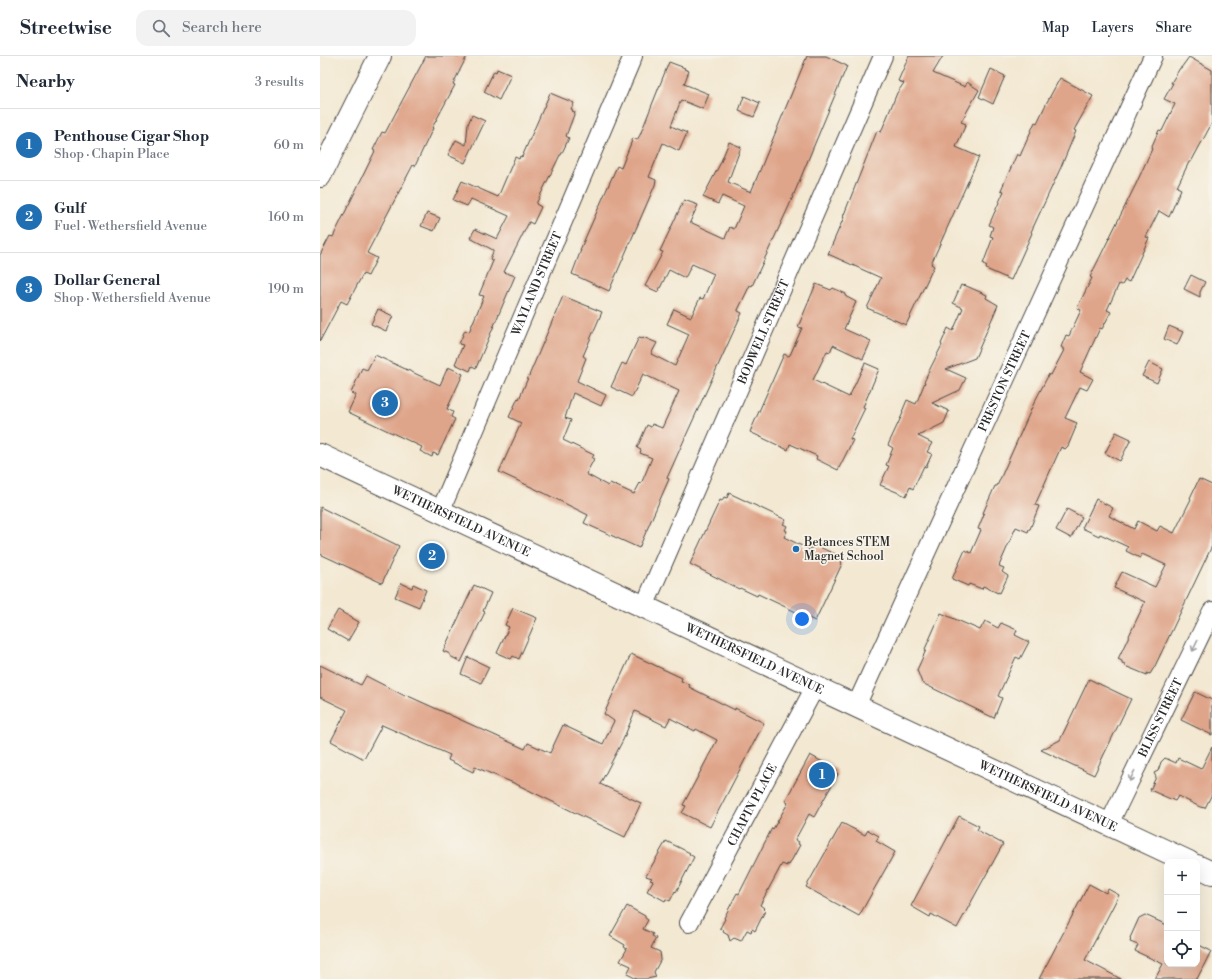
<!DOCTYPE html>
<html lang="en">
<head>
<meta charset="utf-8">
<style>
	:root { --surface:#fff; --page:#f2f2f3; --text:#1f2937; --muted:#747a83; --line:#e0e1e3; --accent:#1f6fb2 }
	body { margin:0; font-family:"Libre Bodoni",serif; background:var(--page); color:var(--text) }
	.controls { position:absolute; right:12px; bottom:12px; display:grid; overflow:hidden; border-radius:8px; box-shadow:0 4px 16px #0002 }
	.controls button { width:36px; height:36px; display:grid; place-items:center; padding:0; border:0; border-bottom:1px solid var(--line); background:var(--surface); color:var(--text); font:20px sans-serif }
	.you { position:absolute; left:482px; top:563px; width:14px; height:14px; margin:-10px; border:3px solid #fff; border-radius:50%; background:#1a73e8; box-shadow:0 0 0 6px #1a73e833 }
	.badge { display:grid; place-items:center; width:26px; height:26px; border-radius:50%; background:var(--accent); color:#fff; font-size:13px; font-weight:700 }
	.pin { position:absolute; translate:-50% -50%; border:2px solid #fff; box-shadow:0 1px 4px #0006 }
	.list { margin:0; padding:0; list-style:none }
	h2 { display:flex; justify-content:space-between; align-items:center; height:52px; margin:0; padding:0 16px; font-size:17px }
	h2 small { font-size:13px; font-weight:400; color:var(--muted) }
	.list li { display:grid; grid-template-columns:26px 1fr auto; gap:12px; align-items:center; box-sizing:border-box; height:72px; padding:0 16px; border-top:1px solid var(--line) }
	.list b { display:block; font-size:15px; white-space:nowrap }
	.list p { margin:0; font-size:13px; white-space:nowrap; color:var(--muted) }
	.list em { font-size:13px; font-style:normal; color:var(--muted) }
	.icon { flex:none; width:22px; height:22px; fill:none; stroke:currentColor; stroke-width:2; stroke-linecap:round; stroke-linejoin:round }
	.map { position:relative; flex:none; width:892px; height:923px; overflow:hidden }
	header { display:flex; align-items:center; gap:24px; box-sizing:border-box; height:56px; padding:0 20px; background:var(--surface); border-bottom:1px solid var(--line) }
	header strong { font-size:19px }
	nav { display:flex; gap:22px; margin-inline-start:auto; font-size:14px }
	.search { width:280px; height:36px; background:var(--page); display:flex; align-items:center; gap:10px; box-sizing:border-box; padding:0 14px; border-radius:12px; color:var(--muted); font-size:15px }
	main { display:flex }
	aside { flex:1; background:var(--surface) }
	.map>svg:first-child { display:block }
	.building { fill:#dfa58a }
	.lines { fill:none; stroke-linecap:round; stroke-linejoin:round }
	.minor-casing { stroke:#494744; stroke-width:20 }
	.major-casing { stroke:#494744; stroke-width:24 }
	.minor { stroke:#fff; stroke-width:18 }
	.major { stroke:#fff; stroke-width:22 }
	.oneway { stroke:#a0a0a0 }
	.poi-dot { fill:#1f6fb2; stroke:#f7f3e8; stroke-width:1.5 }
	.labels { text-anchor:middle; stroke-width:3.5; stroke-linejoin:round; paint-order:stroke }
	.street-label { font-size:12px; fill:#2b2b2b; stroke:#f7f3e8 }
	.poi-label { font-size:12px; fill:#2b2b2b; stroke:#f7f3e8; text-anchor:start }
</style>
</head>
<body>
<header>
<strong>Streetwise</strong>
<div class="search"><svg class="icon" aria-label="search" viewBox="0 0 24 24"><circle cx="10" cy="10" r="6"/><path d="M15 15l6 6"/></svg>Search here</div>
<nav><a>Map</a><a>Layers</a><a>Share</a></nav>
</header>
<main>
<aside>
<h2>Nearby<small>3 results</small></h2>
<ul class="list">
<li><span class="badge">1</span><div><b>Penthouse Cigar Shop</b><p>Shop · Chapin Place</p></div><em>60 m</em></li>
<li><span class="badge">2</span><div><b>Gulf</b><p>Fuel · Wethersfield Avenue</p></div><em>160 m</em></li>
<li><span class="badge">3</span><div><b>Dollar General</b><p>Shop · Wethersfield Avenue</p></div><em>190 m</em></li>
</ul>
</aside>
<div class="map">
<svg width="892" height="923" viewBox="0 0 892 923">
	<rect width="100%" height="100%" fill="#f7f3e8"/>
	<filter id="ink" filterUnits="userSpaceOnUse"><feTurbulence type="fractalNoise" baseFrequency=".025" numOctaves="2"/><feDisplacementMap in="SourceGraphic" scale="8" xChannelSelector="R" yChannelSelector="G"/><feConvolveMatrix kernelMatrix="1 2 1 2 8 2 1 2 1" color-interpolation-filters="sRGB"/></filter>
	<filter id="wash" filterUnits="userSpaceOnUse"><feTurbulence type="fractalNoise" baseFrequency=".012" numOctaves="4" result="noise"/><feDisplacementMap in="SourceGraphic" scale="16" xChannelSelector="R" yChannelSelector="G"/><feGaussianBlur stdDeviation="0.9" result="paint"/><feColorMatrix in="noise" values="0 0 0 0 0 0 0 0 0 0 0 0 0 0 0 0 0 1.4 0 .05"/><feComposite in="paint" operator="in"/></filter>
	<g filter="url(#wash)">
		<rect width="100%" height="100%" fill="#f3e8d2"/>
		<g id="blocks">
			<g class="building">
				<path d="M106 0H147L133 28 135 29 112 72H113L95 110 93 109 47 197 57 202 48 220 43 218 27 248 21 245 0 285V199L10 180 13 181 55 95 53 94 62 76 65 77Z"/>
				<path d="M487 0H506L527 10 469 150 432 230 430 229 418 254V255L422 257 369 373 347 422 349 423 319 492 264 467 268 459 224 437 179 416 201 367 189 361 198 342 199 343 243 240 282 256 263 300 266 302 257 325 286 339 281 350 253 337 245 362 251 364 243 384 274 399 272 402 274 403 266 418 288 430 290 427 314 438 320 427 321 428 332 402 320 397 321 394 317 392 327 369 331 371 332 368 342 372 359 335 323 318 312 341 291 331 302 307 306 309 319 281 323 282V281L337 287 331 298 355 310 369 278 347 268 354 253 371 261 380 242 383 243 394 218 372 208 365 222 349 214 338 236 325 230 343 196 340 195 364 144 378 149 370 166 405 182 410 171 414 173 424 150 402 140 398 148 383 141 400 108 409 86 421 91 408 126 431 136Z"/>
				<path d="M589 0H623L613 17 645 31 647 26 659 34 641 66 646 68 636 91 659 101 611 208 614 210 586 269 547 252 561 222 508 198 524 161H523L557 75 561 76 577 37 584 27 578 25Z"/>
				<path d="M869 1 892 14V67L871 106H869L857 131 861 133 849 161 839 155 826 181 829 182 809 226 805 224 802 229 799 228 787 254 791 256 782 273 780 272 760 316 773 323 767 334 760 331 745 362 757 367 755 371H756L748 390 745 393 741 391 715 449 719 450 710 473H709L708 476 696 471 679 510 684 512 682 516 688 520 680 537 678 536V537L663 530 662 533 649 528 648 530 632 523 645 494 651 497 661 474 658 473 664 458 663 457 675 430H677L714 347 729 318 731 319 744 294H743V292L741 291 746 279 749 280 761 254 757 252 772 222 770 221 816 128 832 93 831 92 839 74 842 75 855 48 844 43 853 27H851L860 12H861Z"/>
				<path d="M349 6 365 12 364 13 369 15 364 28 389 38 383 53 361 44 351 70 367 77 359 95 343 87 329 121 336 124 335 129 289 235 252 218 261 194H260L297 110 301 112 313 82 317 84 320 79Z"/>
				<path d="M177 13 191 19 179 44 164 36 174 15 176 16Z"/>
				<path d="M671 13 685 20 673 48 659 41Z"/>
				<path d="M740 22 773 40 754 74 756 75 741 111 711 176 712 177 691 224 666 213 667 210 663 208 673 181 670 180 673 171 669 169 684 135 681 134 697 98 700 100 715 66 717 67 727 46Z"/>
				<path d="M230 37 254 47 251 53 253 54 252 55 255 56 246 80 249 82 241 99H240L216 148 221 151 213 168 209 166 184 216 195 220 156 312 152 310 150 315 135 308 143 289 139 288 145 274 149 276 164 240 159 239 173 205 170 203 173 196V194L150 182 155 173 177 183 189 160 151 143 147 150 133 144 142 125 178 141 195 101 199 103 200 100 202 101Z"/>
				<path d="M424 40 440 47 434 61 419 55Z"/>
				<path d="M152 59 165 65 145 107 128 99 136 84 146 89 148 68Z"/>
				<path d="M107 157 120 162 114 175 101 170Z"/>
				<path d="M871 219 885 226 880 236V241L864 233Z"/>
				<path d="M496 228 511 234 513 232 526 238 525 240 536 246 524 273 551 285 543 303 513 289 510 296 507 295 493 324 529 341 545 307 559 313 543 351 545 352 530 383 533 384 518 414 496 403 497 400 470 388 468 394 430 376 464 298 468 300 470 299 482 272 478 271Z"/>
				<path d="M641 229 643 230 644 229 667 239 666 242 678 249 655 302 626 313 646 322 640 334 612 347 629 355 624 367 598 380 612 387 607 396 612 398 606 411 604 410 593 433 590 431 586 440 560 429 569 410 566 409 573 392 568 389 583 357 582 356 587 344 596 348 605 326H604L607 320 606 321 622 289 621 288 628 272 633 275 643 252 633 247Z"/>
				<path d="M58 253 73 260 66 275 51 268Z"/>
				<path d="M849 270 863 276 857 289 844 283Z"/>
				<path d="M55 299 120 329 128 311 143 318 127 353 133 356 131 361 135 363 118 399 113 397 112 401 100 395 102 391 28 356 36 339 31 337 42 312 47 314Z"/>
				<path d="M829 306 843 313 837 327 822 320Z"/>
				<path d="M796 376 811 383 800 405 785 397Z"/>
				<path d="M879 423 892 429V490L835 610 830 618 827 617V619L805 610V608L802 607V605L798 603 825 546 794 532 802 516 835 531 846 509 822 498 820 502 806 495 808 491 780 478 779 480 762 472 776 443 793 452 789 460 814 473 818 465 837 475 840 470 854 477 871 443 870 442Z"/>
				<path d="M409 437 466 464 463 468 467 470 465 474 467 475 464 481 490 494 493 488 523 502 521 508H522L495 565 438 538 437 540 420 532 419 533 370 508 400 444 402 445 404 441 407 442Z"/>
				<path d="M0 451 79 490 62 527 0 498Z"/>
				<path d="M747 453 762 461 751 482 736 474Z"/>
				<path d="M105 488 126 498 120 511 99 501Z"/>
				<path d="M81 527 92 532 93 528 106 534 99 551 75 541Z"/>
				<path d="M154 529 171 537 163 555 165 556 141 606 130 600V598L123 595Z"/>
				<path d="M193 552 217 562 199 603 193 600 191 603 177 597 189 571 185 569Z"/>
				<path d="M18 554 39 566 28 585 7 573Z"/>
				<path d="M621 557 660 574 665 565 678 572 681 567 697 574 695 579 709 586 700 603 696 601 678 640 682 642 674 662 602 627 597 614 606 594 605 593Z"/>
				<path d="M311 598 362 622 361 625 370 629 369 631 415 654V652L444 667 390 771 362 757 366 750 363 749 397 684 376 673 375 675 350 662 346 670 315 655 303 684 280 728 321 747 305 781 196 728 155 711 153 716 128 704 130 699 62 669 44 703 11 685 27 654 0 641V609L41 629 46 620 85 640 86 639 205 693 208 687 230 697 243 669 283 688 294 665 284 658Z"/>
				<path d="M148 601 169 611 161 627 141 618Z"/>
				<path d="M769 623 811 643 774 719 721 694 740 684Z"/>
				<path d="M875 636 892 644V679L861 664Z"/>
				<path d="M892 691V738L885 752 880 751 858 740 855 745 830 734 836 721 834 717 838 715 841 706 845 702 856 707 858 702 881 713Z"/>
				<path d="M490 699 517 714 516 716 518 718 494 761 489 758 475 784 479 786 478 788 480 789 469 809 467 808V810L462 808 440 849 444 852 443 853 445 855 435 875 432 873 431 876 427 874 421 885 414 882 410 885 408 879 403 876 404 874 400 872 405 863 404 862 417 837 419 838 452 772 453 773 468 747 465 745Z"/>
				<path d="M639 760 659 770 657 774 683 788 637 872 611 858 610 861 591 850Z"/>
				<path d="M522 767 545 779 548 774 559 780 556 785 575 796 539 860 486 831Z"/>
				<path d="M346 785 370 797 369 798 374 801 356 836 355 835 350 845 346 843 345 845 327 835 333 825 330 824 332 822 326 820Z"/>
				<path d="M769 828 786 837 788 833 799 839 765 904 801 923H719Z"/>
				<path d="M307 850 325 860V862L328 864 323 873 333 878 332 880 336 882 331 892 340 896 341 903 334 916 336 921 327 923H317L307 918 311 910 300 905 307 893 304 891 305 889 290 880Z"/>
				<path d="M825 859 847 869V908H877V888L891 895 877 923H835L843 908 815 895 818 889 810 886 811 883 810 882 819 862Z"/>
			</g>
		</g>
	</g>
	<g filter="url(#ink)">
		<use href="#blocks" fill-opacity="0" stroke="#494744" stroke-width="1"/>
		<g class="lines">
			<g class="minor-casing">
				<g id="minor">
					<path id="s1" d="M120 456 313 0"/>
					<path id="s2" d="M324 551 563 0"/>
					<path id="s3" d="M536 650 833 0"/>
					<path id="s4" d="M789 768 892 555"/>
					<path id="s5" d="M369 867 495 631"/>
				</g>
			</g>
			<g class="major-casing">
				<g id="major">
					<path d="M0 120 60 0"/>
					<path id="s6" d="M0 399 869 806"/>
					<path d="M877 810 892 817"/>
				</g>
			</g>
			<use href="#minor" class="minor"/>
			<use href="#major" class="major"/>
		</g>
		<defs><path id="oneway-shaft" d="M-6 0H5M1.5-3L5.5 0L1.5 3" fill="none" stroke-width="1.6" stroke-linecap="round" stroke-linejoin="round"/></defs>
		<g class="oneway">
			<use href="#oneway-shaft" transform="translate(875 590) rotate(116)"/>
			<use href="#oneway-shaft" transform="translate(812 720) rotate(116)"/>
		</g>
	</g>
	<circle class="poi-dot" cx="476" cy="493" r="4"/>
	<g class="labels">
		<g class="street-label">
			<text dy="4" stroke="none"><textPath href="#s1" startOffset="248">WAYLAND STREET</textPath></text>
			<text dy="4" stroke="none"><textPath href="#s2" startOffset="300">BODWELL STREET</textPath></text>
			<text dy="4" stroke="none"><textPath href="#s3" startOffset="357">PRESTON STREET</textPath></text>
			<text dy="4" stroke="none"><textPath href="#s6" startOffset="156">WETHERSFIELD AVENUE</textPath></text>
			<text dy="4" stroke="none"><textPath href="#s6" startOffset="480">WETHERSFIELD AVENUE</textPath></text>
			<text dy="4" stroke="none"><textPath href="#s4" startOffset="118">BLISS STREET</textPath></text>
			<text dy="4" stroke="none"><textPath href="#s6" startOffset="804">WETHERSFIELD AVENUE</textPath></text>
			<text dy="4" stroke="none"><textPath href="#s5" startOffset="134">CHAPIN PLACE</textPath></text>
		</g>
		<g class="poi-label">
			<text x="484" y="490">Betances STEM<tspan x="484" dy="14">Magnet School</tspan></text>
		</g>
	</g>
</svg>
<div class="controls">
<button>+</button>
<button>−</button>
<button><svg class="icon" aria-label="locate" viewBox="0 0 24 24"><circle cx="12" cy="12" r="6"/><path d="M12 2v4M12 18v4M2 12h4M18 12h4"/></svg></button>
</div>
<div class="you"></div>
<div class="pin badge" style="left:502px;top:719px">1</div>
<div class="pin badge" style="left:112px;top:500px">2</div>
<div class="pin badge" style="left:65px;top:347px">3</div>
</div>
</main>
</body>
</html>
